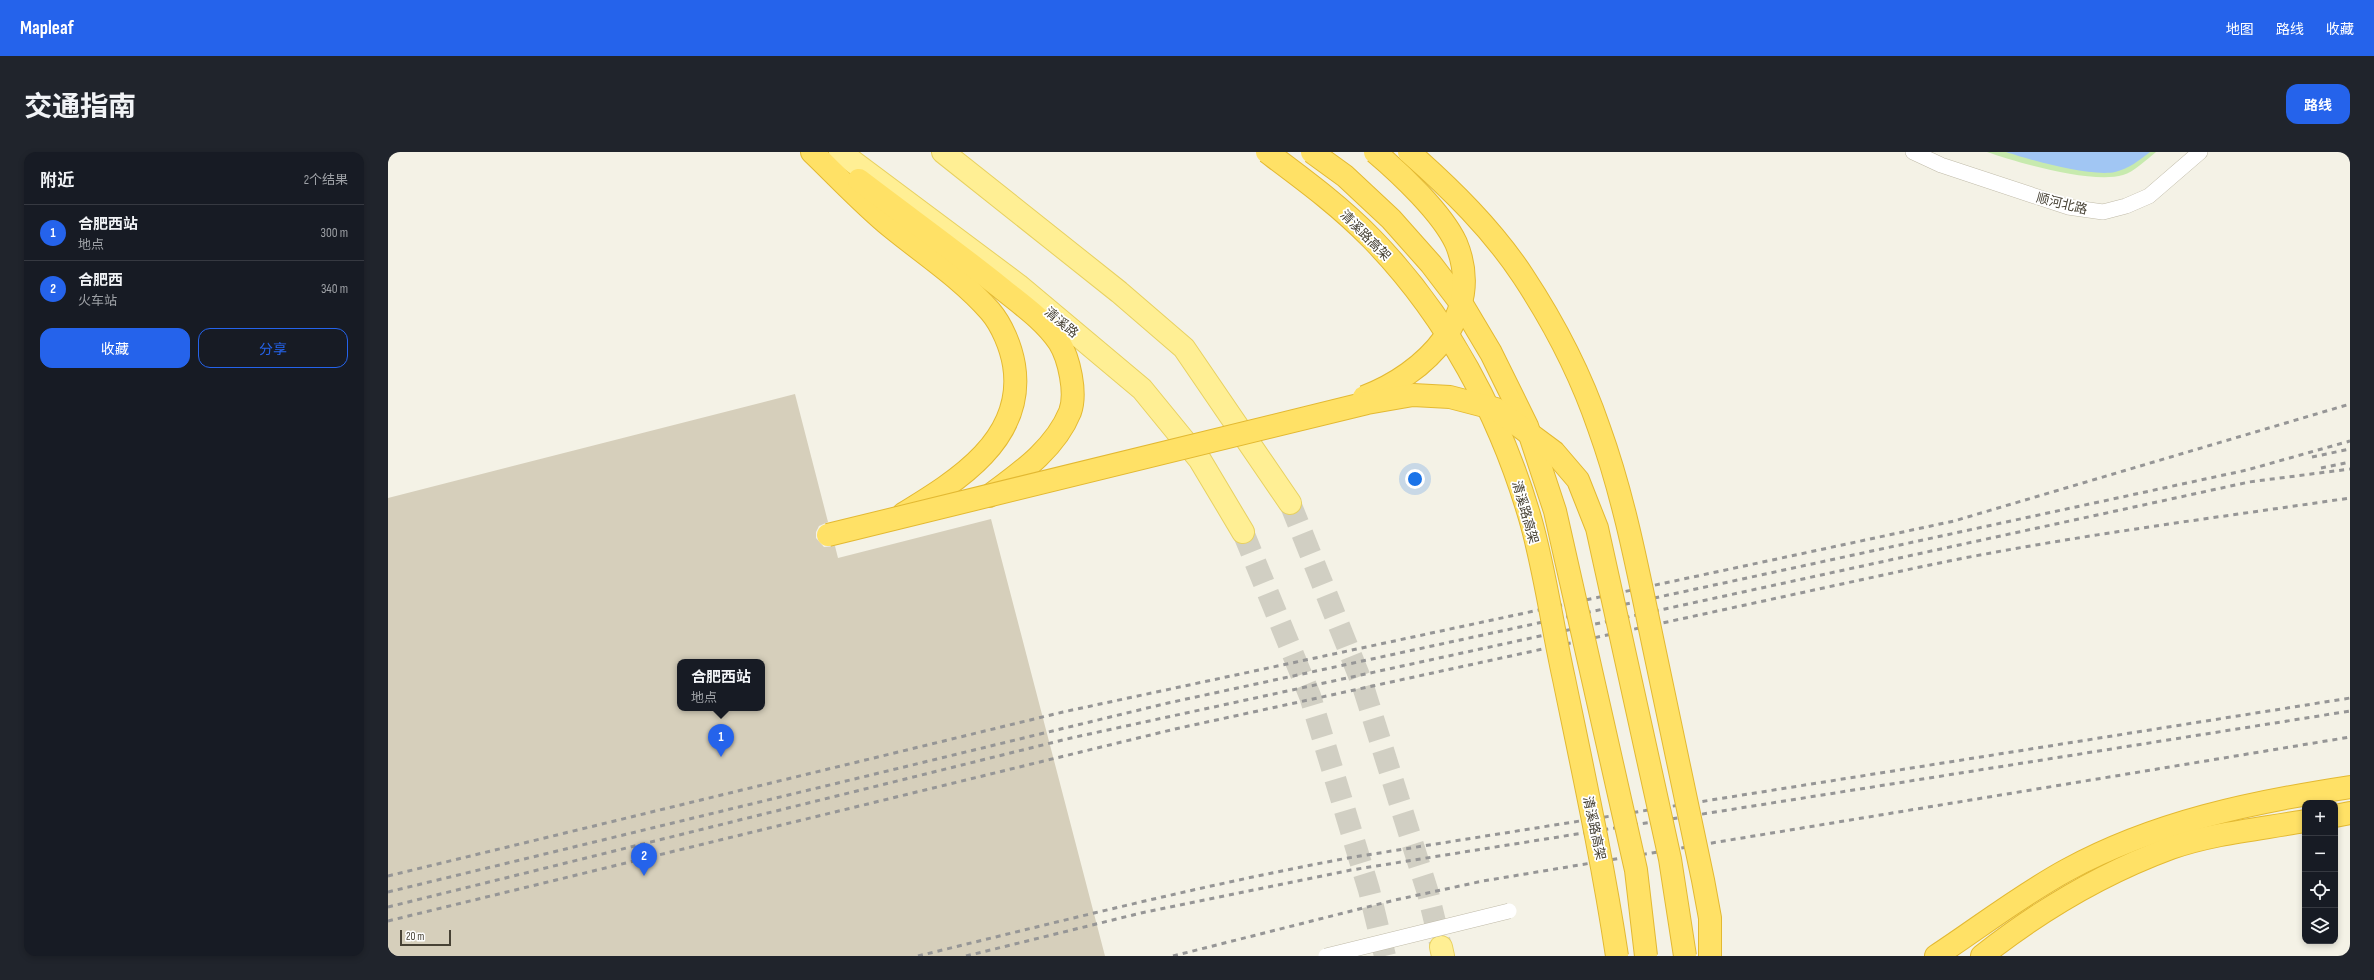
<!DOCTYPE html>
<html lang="zh">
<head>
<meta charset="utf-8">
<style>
	:root { --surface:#171b24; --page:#20242c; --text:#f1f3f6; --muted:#9ea1a6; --line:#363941; --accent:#2563eb }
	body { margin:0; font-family:"Sofia Sans Condensed","Noto Sans SC",sans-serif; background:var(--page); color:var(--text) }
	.controls { position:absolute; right:12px; bottom:12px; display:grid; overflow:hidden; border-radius:8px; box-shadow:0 2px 6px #0003 }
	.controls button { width:36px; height:36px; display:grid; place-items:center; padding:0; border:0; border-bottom:1px solid var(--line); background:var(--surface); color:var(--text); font:20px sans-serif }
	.scale { position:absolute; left:12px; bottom:10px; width:51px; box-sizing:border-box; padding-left:4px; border:2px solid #474235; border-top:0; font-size:11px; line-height:14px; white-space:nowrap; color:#474235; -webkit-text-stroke:3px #fff; paint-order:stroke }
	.you { position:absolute; left:1027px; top:327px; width:14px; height:14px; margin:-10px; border:3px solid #fff; border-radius:50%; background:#1a73e8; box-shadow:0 0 0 6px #1a73e833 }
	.badge { display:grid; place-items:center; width:26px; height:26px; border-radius:50%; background:var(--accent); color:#fff; font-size:13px; font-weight:700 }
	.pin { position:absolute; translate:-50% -33px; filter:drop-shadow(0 1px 2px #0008) }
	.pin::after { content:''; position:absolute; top:21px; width:14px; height:12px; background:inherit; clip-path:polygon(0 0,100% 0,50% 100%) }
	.popup { position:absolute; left:289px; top:507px; width:88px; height:52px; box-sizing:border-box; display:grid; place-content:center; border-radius:8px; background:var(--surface); filter:drop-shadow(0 1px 3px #0005); font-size:13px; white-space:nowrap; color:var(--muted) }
	.popup b { font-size:15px; color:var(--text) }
	.popup::after { content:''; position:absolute; left:50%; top:100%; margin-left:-8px; border:8px solid transparent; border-top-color:var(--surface) }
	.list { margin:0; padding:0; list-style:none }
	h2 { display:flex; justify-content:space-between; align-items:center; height:52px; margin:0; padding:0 16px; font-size:17px }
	h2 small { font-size:13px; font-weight:400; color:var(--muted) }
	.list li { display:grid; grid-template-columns:26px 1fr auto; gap:12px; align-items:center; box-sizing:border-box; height:56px; padding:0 16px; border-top:1px solid var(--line) }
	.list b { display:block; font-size:15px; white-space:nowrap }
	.list p { margin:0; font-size:13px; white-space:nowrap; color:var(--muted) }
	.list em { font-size:13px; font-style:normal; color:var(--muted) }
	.actions { display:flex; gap:8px; padding:12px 16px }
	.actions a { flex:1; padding:9px 0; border:1px solid var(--accent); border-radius:12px; text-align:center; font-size:14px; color:var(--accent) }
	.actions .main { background:var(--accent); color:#fff }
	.icon { flex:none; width:22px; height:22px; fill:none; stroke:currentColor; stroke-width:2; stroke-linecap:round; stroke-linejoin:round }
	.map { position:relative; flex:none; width:1962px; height:804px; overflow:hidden; border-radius:12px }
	header { display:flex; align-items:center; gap:24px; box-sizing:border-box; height:56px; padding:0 20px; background:var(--accent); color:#fff }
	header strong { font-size:19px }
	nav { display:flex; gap:22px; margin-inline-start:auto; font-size:14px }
	.intro { display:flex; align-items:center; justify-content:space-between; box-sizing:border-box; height:96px; padding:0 24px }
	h1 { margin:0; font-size:28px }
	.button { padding:10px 18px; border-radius:12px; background:var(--accent); color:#fff; font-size:14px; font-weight:700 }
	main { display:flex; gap:24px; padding:0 24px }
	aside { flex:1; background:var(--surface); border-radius:12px; box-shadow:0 2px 6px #0003 }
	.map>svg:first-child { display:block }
	.green { fill:#c7eaae }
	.water { fill:#a1c6f3 }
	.building { fill:#d6cfbb; fill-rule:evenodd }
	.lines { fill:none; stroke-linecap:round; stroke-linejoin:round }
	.primary-tunnel { stroke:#d1cfc3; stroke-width:22; stroke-dasharray:22 11; stroke-linecap:butt }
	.street-casing { stroke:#c0bba9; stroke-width:16 }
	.primary-casing { stroke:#e8d161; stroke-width:24 }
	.highway-casing { stroke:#e3b932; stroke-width:24 }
	.street { stroke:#fff; stroke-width:15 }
	.primary { stroke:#ffef94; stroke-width:22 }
	.highway { stroke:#ffe166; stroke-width:22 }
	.rail { stroke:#969696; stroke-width:3; stroke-dasharray:5 5; stroke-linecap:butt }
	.street-bridge-casing { stroke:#c0bba9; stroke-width:16; stroke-linecap:butt }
	.highway-bridge-casing { stroke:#e3b932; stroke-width:24; stroke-linecap:butt }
	.street-bridge { stroke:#fff; stroke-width:15 }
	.highway-bridge { stroke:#ffe166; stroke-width:22 }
	.labels { text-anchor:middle; stroke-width:3.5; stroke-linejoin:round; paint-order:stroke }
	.street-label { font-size:13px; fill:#474235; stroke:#fff }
</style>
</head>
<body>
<header>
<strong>Mapleaf</strong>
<nav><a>地图</a><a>路线</a><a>收藏</a></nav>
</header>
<div class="intro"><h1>交通指南</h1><a class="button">路线</a></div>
<main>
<aside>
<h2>附近<small>2个结果</small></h2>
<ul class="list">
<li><span class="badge">1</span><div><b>合肥西站</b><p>地点</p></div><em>300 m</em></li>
<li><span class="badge">2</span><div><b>合肥西</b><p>火车站</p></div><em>340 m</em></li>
</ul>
<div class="actions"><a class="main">收藏</a><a>分享</a></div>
</aside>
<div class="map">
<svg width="1962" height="804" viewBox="0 0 1962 804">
	<rect width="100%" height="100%" fill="#f4f2e6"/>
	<path class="green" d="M1599 0H1768C1759 7 1746 20 1735 23 1704 32 1631 11 1599 0Z"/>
	<path class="water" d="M1618 0H1762C1752 8 1740 17 1727 20 1703 25 1642 8 1618 0Z"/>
	<path class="building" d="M407 242 440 370 431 374 428 380V386L436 395 447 394 450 406 603 367 717 804H0V346ZM292 510H374V556H292Z"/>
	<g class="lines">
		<g class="primary-tunnel">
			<path d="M902 351 974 531 1040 741 1053 795"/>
			<path d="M855 380 922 544 981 738 997 804"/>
		</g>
		<g class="street-casing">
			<path id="street" d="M1525 0 1553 13 1680 55 1715 60 1738 54 1761 44 1812 0"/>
		</g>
		<g class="primary-casing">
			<g id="primary">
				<path d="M452 0 630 133 754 237 812 308 855 380"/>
				<path d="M555 0 731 140 796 196 902 351"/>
				<path d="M1053 795 1055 804"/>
			</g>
		</g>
		<g class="highway-casing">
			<g id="highway">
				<path d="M424 0C450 25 475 52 503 75 536 102 573 126 602 159 614 173 623 195 626 213 638 287 569 329 515 362"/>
				<path d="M471 28C518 64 567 99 613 136 634 153 656 168 671 190 681 206 689 241 682 260 667 297 632 321 601 344"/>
				<path d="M1947 664 1962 661"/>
				<path d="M1548 804C1592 775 1633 743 1679 718 1767 670 1864 650 1962 635"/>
				<path d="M1594 804C1651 759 1715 721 1783 696 1826 681 1873 677 1917 669"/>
			</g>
		</g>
		<use href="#street" class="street"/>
		<use href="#primary" class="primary"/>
		<use href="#highway" class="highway"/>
		<g class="rail">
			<path d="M1924 305 1962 297"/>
			<path d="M1933 316 1962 310"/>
			<path d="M0 724 675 560 1566 369 1962 252"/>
			<path d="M0 740 780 551 1859 318 1962 289"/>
			<path d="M0 755 683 586 1861 330 1962 317"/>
			<path d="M0 769 787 577 1532 415C1674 385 1819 367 1962 346"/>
			<path d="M530 804C673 769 815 733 960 706L1962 546"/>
			<path d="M578 804 753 761 963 718 1962 559"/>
			<path d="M785 804 1007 748 1095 729 1962 585"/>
		</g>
		<g class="street-bridge-casing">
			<path id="street-bridge" d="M938 804 1121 759"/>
		</g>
		<g class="highway-bridge-casing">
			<g id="highway-bridge">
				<path d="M879 0C915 27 952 54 984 87 1059 164 1112 263 1142 366 1157 418 1164 473 1176 527 1195 619 1215 711 1229 804"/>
				<path d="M924 0 957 24 1003 67 1043 112 1075 154 1103 201 1139 274 1167 359 1248 718 1258 804"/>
				<path d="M1021 0C1063 37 1104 77 1135 124 1166 171 1193 223 1211 276 1236 345 1250 419 1265 491 1282 570 1299 649 1315 728L1322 766V804"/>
				<path d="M976 245C1037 222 1098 163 1068 91 1054 61 1013 22 987 0"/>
				<path d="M440 383 979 251 1025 243 1062 245 1108 257 1166 300 1190 328 1209 376 1282 707 1297 804"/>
			</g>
		</g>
		<use href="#street-bridge" class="street-bridge"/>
		<use href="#highway-bridge" class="highway-bridge"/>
	</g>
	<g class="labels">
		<g class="street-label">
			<text transform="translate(1674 51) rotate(14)" y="5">顺河北路</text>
			<text transform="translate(978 83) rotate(45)" y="5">清溪路高架</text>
			<text transform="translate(674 170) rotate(40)" y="5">清溪路</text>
			<text transform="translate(1138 360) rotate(74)" y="5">清溪路高架</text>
			<text transform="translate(1207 676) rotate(78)" y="5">清溪路高架</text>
		</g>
	</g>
</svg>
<div class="controls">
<button>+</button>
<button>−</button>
<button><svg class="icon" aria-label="locate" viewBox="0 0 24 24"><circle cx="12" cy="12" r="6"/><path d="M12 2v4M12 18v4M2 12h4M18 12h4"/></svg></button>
<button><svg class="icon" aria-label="layers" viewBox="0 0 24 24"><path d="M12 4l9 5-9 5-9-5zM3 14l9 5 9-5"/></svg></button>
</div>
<div class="scale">20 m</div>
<div class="you"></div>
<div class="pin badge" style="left:333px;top:605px">1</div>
<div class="popup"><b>合肥西站</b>地点</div>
<div class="pin badge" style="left:256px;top:724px">2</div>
</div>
</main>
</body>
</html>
